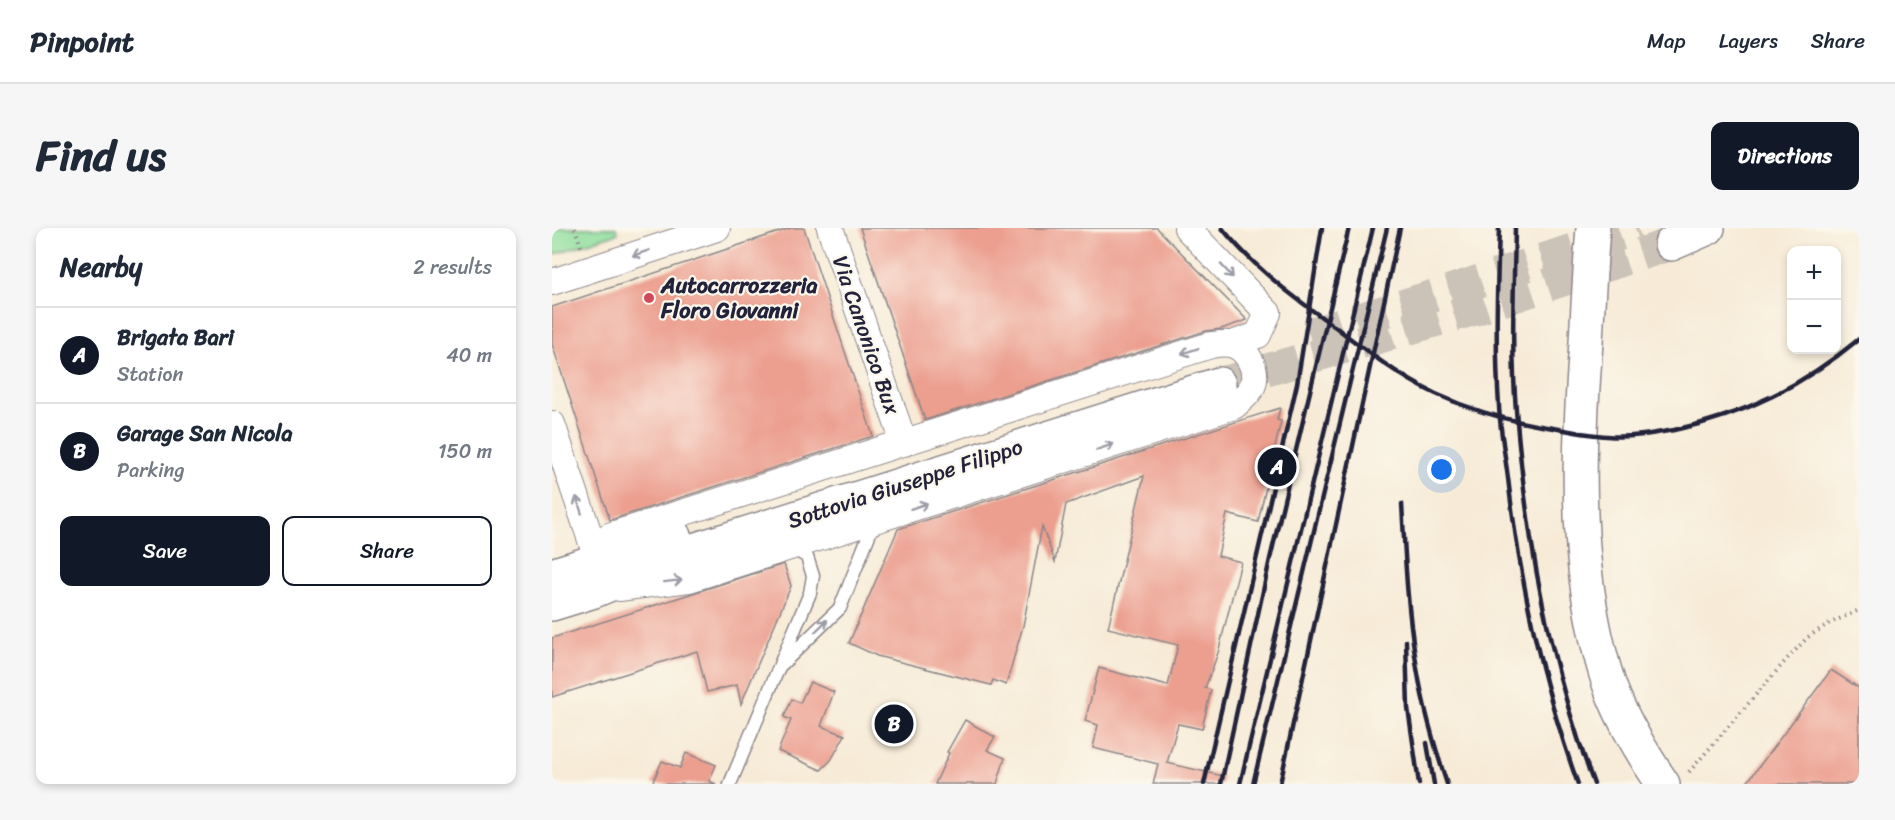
<!DOCTYPE html>
<html lang="en">
<head>
<meta charset="utf-8">
<style>
	:root { --surface:#fff; --page:#f6f6f7; --text:#1f2937; --muted:#747a83; --line:#e0e1e3; --accent:#111827 }
	body { margin:0; font-family:Sriracha,sans-serif; background:var(--page); color:var(--text) }
	.controls { position:absolute; right:18px; top:18px; display:grid; overflow:hidden; border-radius:12px; box-shadow:0 3px 9px #0003 }
	.controls button { width:54px; height:54px; display:grid; place-items:center; padding:0; border:0; border-bottom:2px solid var(--line); background:var(--surface); color:var(--text); font:30px sans-serif }
	.you { position:absolute; left:890px; top:242px; width:21px; height:21px; margin:-15px; border:4px solid #fff; border-radius:50%; background:#1a73e8; box-shadow:0 0 0 9px #1a73e833 }
	.badge { display:grid; place-items:center; width:39px; height:39px; border-radius:50%; background:var(--accent); color:#fff; font-size:20px; font-weight:700 }
	.pin { position:absolute; translate:-50% -50%; border:3px solid #fff; box-shadow:0 2px 6px #0006 }
	.list { margin:0; padding:0; list-style:none }
	h2 { display:flex; justify-content:space-between; align-items:center; height:78px; margin:0; padding:0 24px; font-size:26px }
	h2 small { font-size:20px; font-weight:400; color:var(--muted) }
	.list li { display:grid; grid-template-columns:39px 1fr auto; gap:18px; align-items:center; box-sizing:border-box; height:96px; padding:0 24px; border-top:2px solid var(--line) }
	.list b { display:block; font-size:22px; white-space:nowrap }
	.list p { margin:0; font-size:20px; white-space:nowrap; color:var(--muted) }
	.list em { font-size:20px; font-style:normal; color:var(--muted) }
	.actions { display:flex; gap:12px; padding:18px 24px }
	.actions a { flex:1; padding:14px 0; border:2px solid var(--accent); border-radius:12px; text-align:center; font-size:21px; color:var(--accent) }
	.actions .main { background:var(--accent); color:#fff }
	.map { position:relative; flex:none; width:1307px; height:556px; overflow:hidden; border-radius:12px }
	header { display:flex; align-items:center; gap:36px; box-sizing:border-box; height:84px; padding:0 30px; background:var(--surface); border-bottom:2px solid var(--line) }
	header strong { font-size:28px }
	nav { display:flex; gap:33px; margin-inline-start:auto; font-size:21px }
	.intro { display:flex; align-items:center; justify-content:space-between; box-sizing:border-box; height:144px; padding:0 36px }
	h1 { margin:0; font-size:42px }
	.button { padding:15px 27px; border-radius:12px; background:var(--accent); color:#fff; font-size:21px; font-weight:700 }
	main { display:flex; gap:36px; padding:0 36px }
	aside { flex:1; background:var(--surface); border-radius:12px; box-shadow:0 3px 9px #0003 }
	.map>svg:first-child { display:block }
	.green { fill:#8fde9d; stroke:#58806c; stroke-width:1.5 }
	.building { fill:#ec9f8f }
	.lines { fill:none; stroke-linecap:round; stroke-linejoin:round }
	.secondary-tunnel { stroke:#ccc3b8; stroke-width:33; stroke-dasharray:33 16; stroke-linecap:butt }
	.lane-casing { stroke:#8c8689; stroke-width:15 }
	.street-casing { stroke:#8c8689; stroke-width:28 }
	.secondary-casing { stroke:#8c8689; stroke-width:36 }
	.path { stroke:#8c8689; stroke-width:4; stroke-dasharray:1.5 4.5; stroke-linecap:butt }
	.lane { stroke:#fff; stroke-width:12 }
	.street { stroke:#fff; stroke-width:26 }
	.secondary { stroke:#fff; stroke-width:33 }
	.rail { stroke:#22223b; stroke-width:4.5 }
	.oneway { stroke:#9c9ca7 }
	.poi-dot { fill:#d1495b; stroke:#fbf7ec; stroke-width:2 }
	.labels { text-anchor:middle; stroke-width:4.5; stroke-linejoin:round; paint-order:stroke }
	.poi-label { font-size:22px; font-weight:bold; fill:#22223b; stroke:#fbf7ec; text-anchor:start }
	.street-label { font-size:22px; fill:#22223b; stroke:#fbf7ec }
</style>
</head>
<body>
<header>
<strong>Pinpoint</strong>
<nav><a>Map</a><a>Layers</a><a>Share</a></nav>
</header>
<div class="intro"><h1>Find us</h1><a class="button">Directions</a></div>
<main>
<aside>
<h2>Nearby<small>2 results</small></h2>
<ul class="list">
<li><span class="badge">A</span><div><b>Brigata Bari</b><p>Station</p></div><em>40 m</em></li>
<li><span class="badge">B</span><div><b>Garage San Nicola</b><p>Parking</p></div><em>150 m</em></li>
</ul>
<div class="actions"><a class="main">Save</a><a>Share</a></div>
</aside>
<div class="map">
<svg width="1307" height="556" viewBox="0 0 1307 556">
	<rect width="100%" height="100%" fill="#fbf7ec"/>
	<filter id="ink" filterUnits="userSpaceOnUse"><feTurbulence type="fractalNoise" baseFrequency=".0167" numOctaves="2"/><feDisplacementMap in="SourceGraphic" scale="12" xChannelSelector="R" yChannelSelector="G"/><feConvolveMatrix kernelMatrix="1 2 1 2 8 2 1 2 1" color-interpolation-filters="sRGB"/></filter>
	<filter id="wash" filterUnits="userSpaceOnUse"><feTurbulence type="fractalNoise" baseFrequency=".008" numOctaves="4" result="noise"/><feDisplacementMap in="SourceGraphic" scale="24" xChannelSelector="R" yChannelSelector="G"/><feGaussianBlur stdDeviation="1.35" result="paint"/><feColorMatrix in="noise" values="0 0 0 0 0 0 0 0 0 0 0 0 0 0 0 0 0 1.4 0 .05"/><feComposite in="paint" operator="in"/></filter>
	<g filter="url(#wash)">
		<rect width="100%" height="100%" fill="#f7ebd7"/>
		<path class="green" d="M0 0H64L66 5 0 27Z"/>
		<g id="blocks">
			<g class="building">
				<path d="M239 0H252L321 208 58 292 0 116V79Z"/>
				<path d="M308 0H605L695 92 669 101 654 103 373 192Z"/>
				<path d="M728 180 725 192 729 193 706 294 675 286 666 328 689 334 666 425 653 460 659 462 650 501 626 496 615 535 671 548 670 556H601L606 536 541 520 546 497 533 493 547 440 616 458 626 417 556 400 592 248 514 276 503 334 490 298 471 398 454 457 441 452 439 457 325 428 297 415 346 301Z"/>
				<path d="M232 336 239 358 189 476 185 457 155 464 145 423 0 469V410Z"/>
				<path d="M1279 442 1307 460V556H1194Z"/>
				<path d="M258 454 282 464 269 498 293 507 279 532 269 542 226 523 239 492 232 489 240 471 248 475Z"/>
				<path d="M413 492 443 509 435 522 453 530 445 556H383L397 525 395 524Z"/>
				<path d="M134 525 164 537 157 553 164 556H100L110 533 128 540Z"/>
			</g>
		</g>
	</g>
	<g filter="url(#ink)">
		<use href="#blocks" fill-opacity="0" stroke="#8c8689" stroke-width="1.5"/>
		<g class="lines">
			<g class="secondary-tunnel">
				<path d="M757 107 913 58 1086 0"/>
				<path d="M667 156 920 82 1119 16"/>
			</g>
			<g class="lane-casing">
				<g id="lane">
					<path d="M230 436 288 380 323 292"/>
					<path d="M178 556 258 365 261 348 255 329 239 319"/>
				</g>
			</g>
			<g class="street-casing">
				<g id="street">
					<path d="M278 0 352 215"/>
					<path d="M635 0 716 85 706 107 680 116"/>
					<path d="M0 54 165 0"/>
					<path d="M0 196 46 333"/>
					<path d="M46 333 57 308 659 117C665 116 672 115 678 116 693 118 704 138 702 152 701 163 690 171 682 178L137 351 67 360"/>
				</g>
			</g>
			<g class="secondary-casing">
				<g id="secondary">
					<path d="M1041 0C1038 38 1036 76 1034 114 1027 208 1023 306 1042 399 1047 423 1053 447 1062 469 1075 500 1092 528 1111 556"/>
					<path d="M1119 16 1156 0"/>
					<path d="M0 347 122 308"/>
					<path d="M0 376 42 363 129 326 667 156"/>
				</g>
			</g>
			<g class="path">
				<path d="M23 0 29 19"/>
				<path d="M1137 544 1235 431 1256 409 1276 396 1307 382"/>
			</g>
			<use href="#lane" class="lane"/>
			<use href="#street" class="street"/>
			<use href="#secondary" class="secondary"/>
			<g class="rail">
				<path d="M670 0C703 41 744 71 786 101 817 125 848 149 884 166 921 183 960 194 1001 200 1018 203 1037 207 1055 208 1077 210 1100 206 1122 202 1193 187 1251 157 1307 111"/>
				<path d="M947 0C945 59 943 119 947 178 948 202 953 226 956 250 968 354 990 457 1026 556"/>
				<path d="M963 0C962 61 959 122 964 182 974 309 997 437 1042 556"/>
				<path d="M850 276C853 326 855 377 863 427 869 471 881 514 895 556"/>
				<path d="M854 413 856 480 867 556"/>
				<path d="M875 515 882 556"/>
				<path d="M652 556 745 156 770 0"/>
				<path d="M669 556 718 331 797 0"/>
				<path d="M688 556 821 0"/>
				<path d="M701 556 835 0"/>
				<path d="M728 556 848 0"/>
			</g>
		</g>
		<defs><path id="oneway-shaft" d="M-6 0H5M1.5-3L5.5 0L1.5 3" fill="none" stroke-width="1.6" stroke-linecap="round" stroke-linejoin="round" transform="scale(1.5)"/></defs>
		<g class="oneway">
			<use href="#oneway-shaft" transform="translate(89 25) rotate(162)"/>
			<use href="#oneway-shaft" transform="translate(675 43) rotate(47)"/>
			<use href="#oneway-shaft" transform="translate(638 123) rotate(162)"/>
			<use href="#oneway-shaft" transform="translate(553 219) rotate(-18)"/>
			<use href="#oneway-shaft" transform="translate(27 277) rotate(-108)"/>
			<use href="#oneway-shaft" transform="translate(367 278) rotate(-18)"/>
			<use href="#oneway-shaft" transform="translate(121 353) rotate(-7)"/>
			<use href="#oneway-shaft" transform="translate(269 398) rotate(-44)"/>
		</g>
	</g>
	<circle class="poi-dot" cx="97" cy="70" r="6"/>
	<g class="labels">
		<g class="poi-label">
			<text x="109" y="65">Autocarrozzeria<tspan x="109" dy="25">Floro Giovanni</tspan></text>
		</g>
		<g class="street-label">
			<text transform="translate(315 107) rotate(71)" y="8">Via Canonico Bux</text>
			<text transform="translate(353 255) rotate(-18)" y="8">Sottovia Giuseppe Filippo</text>
		</g>
	</g>
</svg>
<div class="controls">
<button>+</button>
<button>−</button>
</div>
<div class="you"></div>
<div class="pin badge" style="left:725px;top:239px">A</div>
<div class="pin badge" style="left:342px;top:496px">B</div>
</div>
</main>
</body>
</html>
